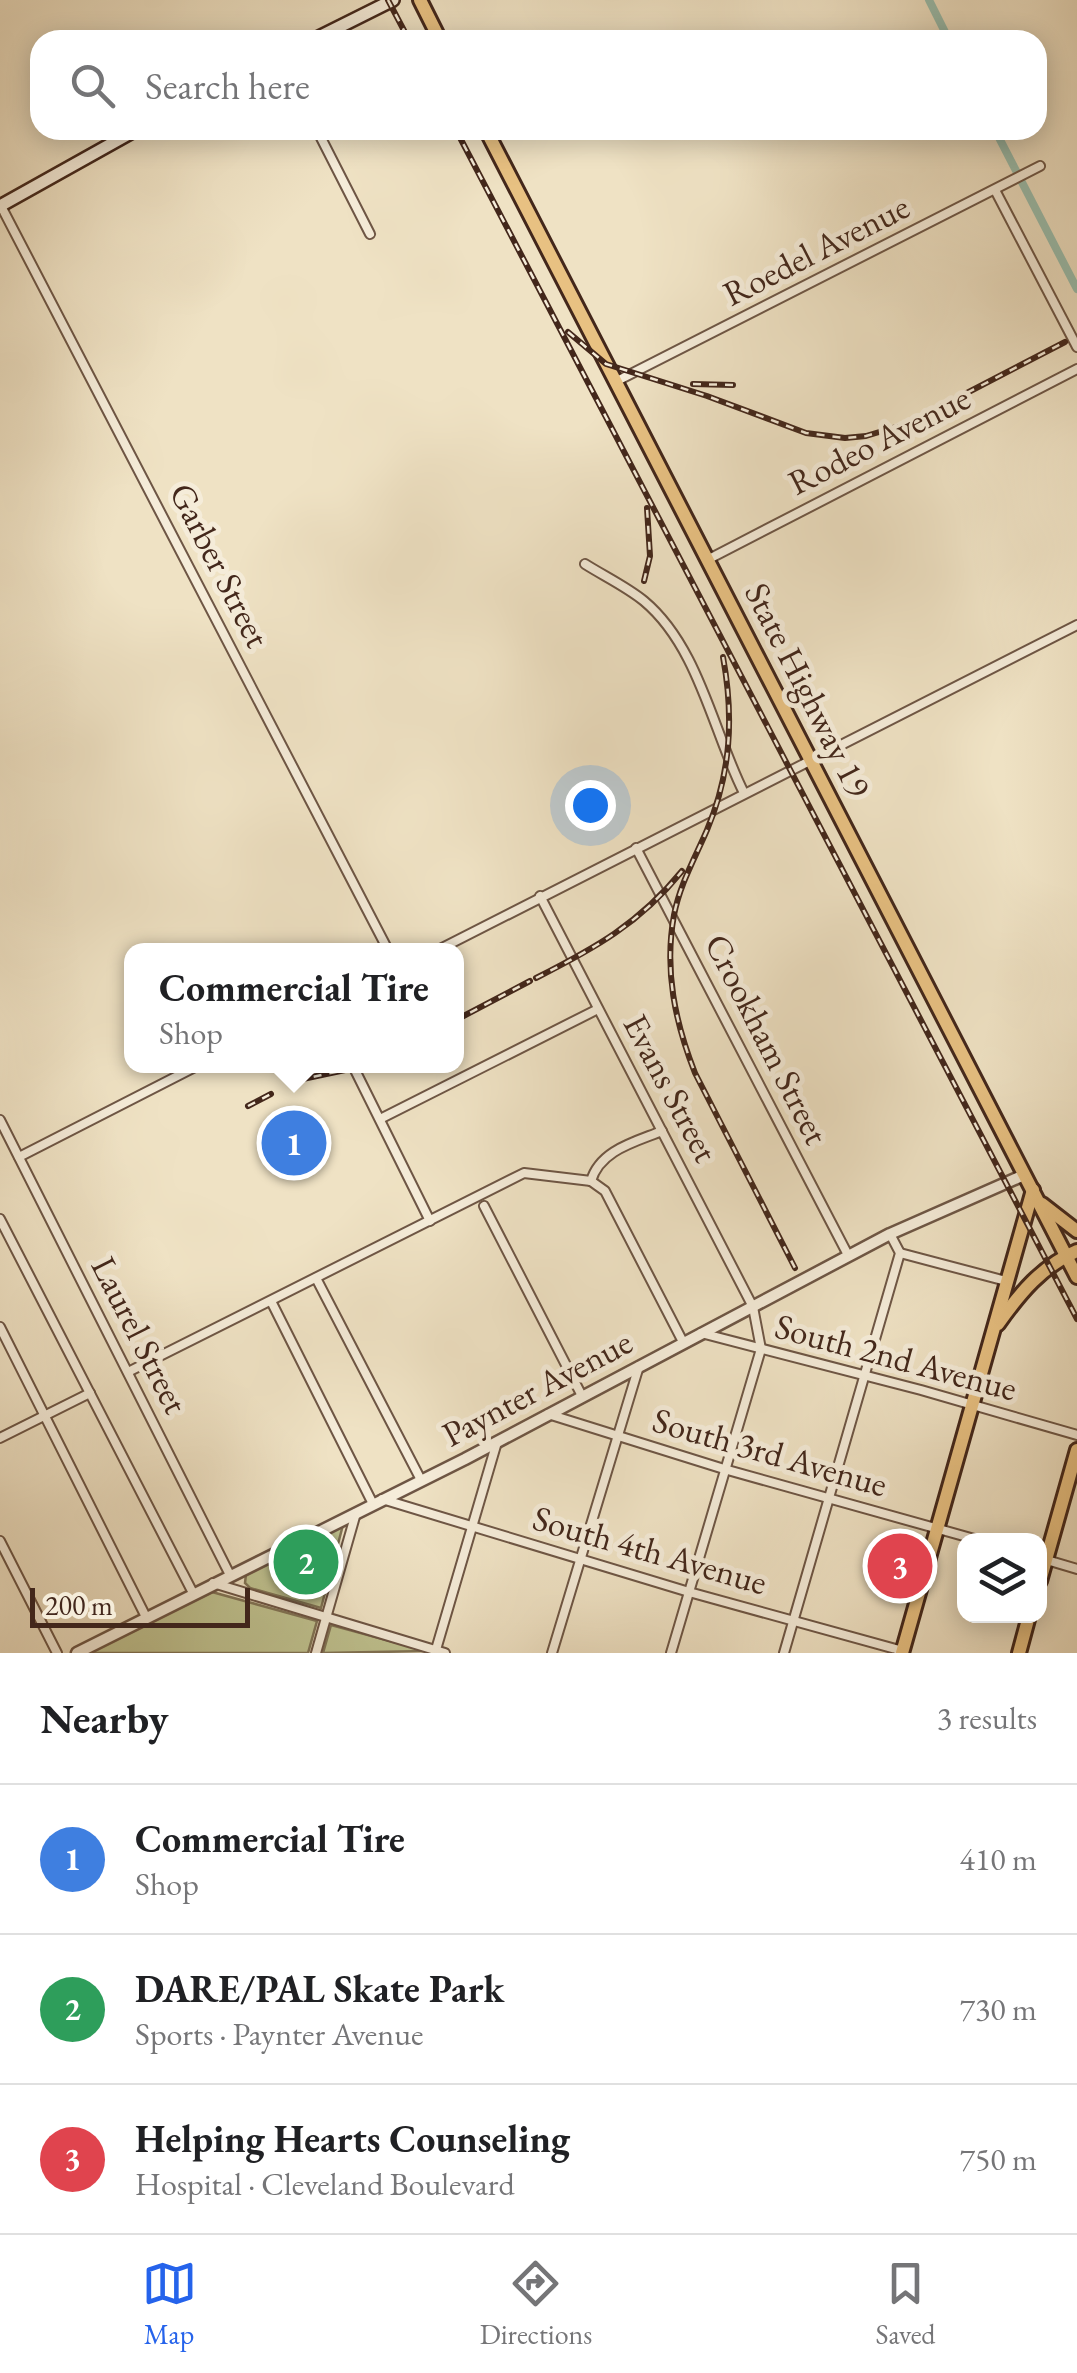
<!DOCTYPE html>
<html lang="en">
<head>
<meta charset="utf-8">
<style>
	:root { --surface:#fff; --page:#f6f6f6; --text:#202124; --muted:#757577; --line:#e0e0e0; --accent:#2563eb }
	body { margin:0; font-family:"EB Garamond",serif; background:var(--page); color:var(--text) }
	.controls { position:absolute; right:30px; bottom:30px; display:grid; overflow:hidden; border-radius:20px; box-shadow:0 5px 25px #0003 }
	.controls button { width:90px; height:90px; display:grid; place-items:center; padding:0; border:0; border-bottom:2px solid var(--line); background:var(--surface); color:var(--text); font:50px sans-serif }
	.scale { position:absolute; left:30px; bottom:25px; width:220px; box-sizing:border-box; padding-left:10px; border:5px solid #43271b; border-top:0; font-size:28px; line-height:35px; white-space:nowrap; color:#43271b; -webkit-text-stroke:8px #f5ecd9; paint-order:stroke }
	.you { position:absolute; left:590px; top:805px; width:35px; height:35px; margin:-25px; border:8px solid #fff; border-radius:50%; background:#1a73e8; box-shadow:0 0 0 15px #1a73e833 }
	.badge { display:grid; place-items:center; width:65px; height:65px; border-radius:50%; background:var(--accent); color:#fff; font-size:32px; font-weight:700 }
	.pin { position:absolute; translate:-50% -50%; border:5px solid #fff; box-shadow:0 2px 10px #0006 }
	.popup { position:absolute; left:124px; top:943px; width:340px; height:130px; box-sizing:border-box; display:grid; place-content:center; border-radius:20px; background:var(--surface); filter:drop-shadow(0 2px 8px #0005); font-size:32px; white-space:nowrap; color:var(--muted) }
	.popup b { font-size:38px; color:var(--text) }
	.popup::after { content:''; position:absolute; left:50%; top:100%; margin-left:-20px; border:20px solid transparent; border-top-color:var(--surface) }
	.list { margin:0; padding:0; list-style:none }
	h2 { display:flex; justify-content:space-between; align-items:center; height:130px; margin:0; padding:0 40px; font-size:42px }
	h2 small { font-size:32px; font-weight:400; color:var(--muted) }
	.list li { display:grid; grid-template-columns:65px 1fr auto; gap:30px; align-items:center; box-sizing:border-box; height:150px; padding:0 40px; border-top:2px solid var(--line) }
	.list b { display:block; font-size:38px; white-space:nowrap }
	.list p { margin:0; font-size:32px; white-space:nowrap; color:var(--muted) }
	.list em { font-size:32px; font-style:normal; color:var(--muted) }
	.icon { flex:none; width:55px; height:55px; fill:none; stroke:currentColor; stroke-width:2; stroke-linecap:round; stroke-linejoin:round }
	.map { position:relative; flex:none; width:1077px; height:1653px; overflow:hidden }
	.search { position:absolute; background:var(--surface); box-shadow:0 5px 25px #0003; left:30px; right:30px; top:30px; height:110px; display:flex; align-items:center; gap:25px; box-sizing:border-box; padding:0 35px; border-radius:30px; color:var(--muted); font-size:38px }
	.sheet { height:580px; background:var(--surface) }
	nav { display:flex; justify-content:space-around; align-items:center; box-sizing:border-box; height:140px; border-top:2px solid var(--line); background:var(--surface); font-size:28px; color:var(--muted) }
	nav a { display:grid; justify-items:center; gap:5px }
	nav .on { color:var(--accent) }
	.map>svg:first-child { display:block }
	.green { fill:#bfc290; stroke:#817456; stroke-width:2.5 }
	.lines { fill:none; stroke-linecap:round; stroke-linejoin:round }
	.canal { stroke:#9abfaf; stroke-width:8 }
	.minor-casing { stroke:#6e5645; stroke-width:12 }
	.tertiary-casing { stroke:#6e5645; stroke-width:15 }
	.secondary-casing { stroke:#43271b; stroke-width:16 }
	.primary-casing { stroke:#43271b; stroke-width:18 }
	.minor { stroke:#f5ecd9; stroke-width:8 }
	.tertiary { stroke:#f5ecd9; stroke-width:10 }
	.secondary { stroke:#f5ecd9; stroke-width:11 }
	.primary { stroke:#e8c182; stroke-width:12 }
	.rail-casing { stroke:#43271b; stroke-width:6 }
	.rail { stroke:#f5ecd9; stroke-width:2.5; stroke-dasharray:8; stroke-linecap:butt }
	.labels { text-anchor:middle; stroke-width:10; stroke-linejoin:round; paint-order:stroke }
	.street-label { font-size:35px; fill:#43271b; stroke:#f5ecd9 }
</style>
</head>
<body>
<div class="map">
<svg width="1077" height="1653" viewBox="0 0 1077 1653">
	<rect width="100%" height="100%" fill="#efe2c4"/>
	<filter id="stains"><feTurbulence type="fractalNoise" baseFrequency=".002" numOctaves="4"/><feColorMatrix values="0 0 0 0 .2 0 0 0 0 .09 0 0 0 0 .02 0 0 0 .5 -.17"/></filter>
	<radialGradient id="worn" r=".72"><stop offset=".6" stop-color="#630" stop-opacity="0"/><stop offset="1" stop-color="#630" stop-opacity=".3"/></radialGradient>
	<g class="green">
		<path d="M343 1525 321 1608 250 1588 245 1583 246 1574Z"/>
		<path d="M212 1592 317 1621 308 1653H89Z"/>
		<path d="M331 1625 427 1651 323 1653Z"/>
	</g>
	<g class="lines">
		<g class="canal">
			<path d="M929 0 949 40"/>
			<path d="M995 130 1077 289"/>
		</g>
		<g class="minor-casing">
			<g id="minor">
				<path d="M317 130 370 234"/>
				<path d="M995 190 1077 347"/>
				<path d="M1 206 388 950"/>
				<path d="M615 382 1040 166"/>
				<path d="M707 560 1077 369"/>
				<path d="M585 564C604 576 627 587 644 601 699 647 713 732 744 793"/>
				<path d="M636 848 848 1255"/>
				<path d="M540 896 753 1307 761 1349 671 1653"/>
				<path d="M438 950 1077 625"/>
				<path d="M353 1066 430 1221"/>
				<path d="M380 1119 598 1009"/>
				<path d="M0 1120 230 1575"/>
				<path d="M19 1157 197 1066"/>
				<path d="M591 1181 605 1191 683 1342"/>
				<path d="M591 1181C600 1150 635 1142 662 1131"/>
				<path d="M484 1206 582 1396"/>
				<path d="M0 1219 193 1593"/>
				<path d="M900 1253 1006 1281"/>
				<path d="M316 1278 421 1480"/>
				<path d="M271 1301 373 1504"/>
				<path d="M0 1327 146 1617"/>
				<path d="M701 1333 921 1390 1077 1435"/>
				<path d="M128 1372 524 1173 591 1181"/>
				<path d="M548 1414 724 1469 978 1540"/>
				<path d="M0 1438 90 1393"/>
				<path d="M382 1499 689 1592 903 1651"/>
				<path d="M0 1541 57 1653"/>
				<path d="M1040 1558 1077 1569"/>
				<path d="M213 1583 445 1653"/>
				<path d="M316 1653 356 1513"/>
				<path d="M435 1653 497 1442"/>
				<path d="M552 1653 639 1366"/>
				<path d="M784 1653 900 1253 890 1234"/>
			</g>
		</g>
		<g class="tertiary-casing">
			<path id="tertiary" d="M77 1653 465 1459 890 1234 1024 1175"/>
		</g>
		<g class="secondary-casing">
			<g id="secondary">
				<path d="M313 40 393 0"/>
				<path d="M0 206 136 130"/>
			</g>
		</g>
		<g class="primary-casing">
			<g id="primary">
				<path d="M420 0 440 40"/>
				<path d="M486 130 1077 1277"/>
				<path d="M1042 1204 1077 1231"/>
				<path d="M998 1324C1020 1293 1042 1266 1077 1251"/>
				<path d="M1040 1581 1077 1450"/>
				<path d="M902 1653 1033 1190"/>
				<path d="M1019 1653 1029 1616"/>
			</g>
		</g>
		<use href="#minor" class="minor"/>
		<use href="#tertiary" class="tertiary"/>
		<use href="#secondary" class="secondary"/>
		<use href="#primary" class="primary"/>
		<g class="rail-casing">
			<g id="rail">
				<path d="M388 0 409 40"/>
				<path d="M456 130 1077 1319"/>
				<path d="M568 332 606 364 707 396 806 433 845 438 866 436 909 423 1065 342"/>
				<path d="M693 384 733 385"/>
				<path d="M644 581 650 556 647 508"/>
				<path d="M723 657C734 717 731 773 707 830 695 858 680 884 674 915 664 970 675 1022 695 1073L795 1268"/>
				<path d="M536 978C595 948 639 924 682 871"/>
				<path d="M456 1020 530 981"/>
				<path d="M298 1080 364 1066"/>
				<path d="M248 1106 271 1094"/>
			</g>
		</g>
		<use href="#rail" class="rail"/>
	</g>
	<g class="labels">
		<g class="street-label">
			<text transform="translate(816 250) rotate(-27)" y="12">Roedel Avenue</text>
			<text transform="translate(879 440) rotate(-27)" y="12">Rodeo Avenue</text>
			<text transform="translate(220 565) rotate(63)" y="12">Garber Street</text>
			<text transform="translate(808 690) rotate(63)" y="12">State Highway 19</text>
			<text transform="translate(767 1039) rotate(63)" y="12">Crookham Street</text>
			<text transform="translate(671 1088) rotate(62)" y="12">Evans Street</text>
			<text transform="translate(140 1335) rotate(63)" y="12">Laurel Street</text>
			<text transform="translate(896 1357) rotate(15)" y="12">South 2nd Avenue</text>
			<text transform="translate(537 1388) rotate(-28)" y="12">Paynter Avenue</text>
			<text transform="translate(770 1452) rotate(16)" y="12">South 3rd Avenue</text>
			<text transform="translate(650 1550) rotate(16)" y="12">South 4th Avenue</text>
		</g>
	</g>
	<rect width="100%" height="100%" filter="url(#stains)"/>
	<rect width="100%" height="100%" fill="url(#worn)"/>
</svg>
<div class="controls">
<button><svg class="icon" aria-label="layers" viewBox="0 0 24 24"><path d="M12 4l9 5-9 5-9-5zM3 14l9 5 9-5"/></svg></button>
</div>
<div class="scale">200 m</div>
<div class="you"></div>
<div class="pin badge" style="left:294px;top:1143px;background:#3f7fe0">1</div>
<div class="popup"><b>Commercial Tire</b>Shop</div>
<div class="pin badge" style="left:306px;top:1562px;background:#2e9e5b">2</div>
<div class="pin badge" style="left:900px;top:1566px;background:#e0444e">3</div>
<div class="search"><svg class="icon" aria-label="search" viewBox="0 0 24 24"><circle cx="10" cy="10" r="6"/><path d="M15 15l6 6"/></svg>Search here</div>
</div>
<section class="sheet">
<h2>Nearby<small>3 results</small></h2>
<ul class="list">
<li><span class="badge" style="background:#3f7fe0">1</span><div><b>Commercial Tire</b><p>Shop</p></div><em>410 m</em></li>
<li><span class="badge" style="background:#2e9e5b">2</span><div><b>DARE/PAL Skate Park</b><p>Sports · Paynter Avenue</p></div><em>730 m</em></li>
<li><span class="badge" style="background:#e0444e">3</span><div><b>Helping Hearts Counseling</b><p>Hospital · Cleveland Boulevard</p></div><em>750 m</em></li>
</ul>
</section>
<nav>
<a class="on"><svg class="icon" aria-label="map" viewBox="0 0 24 24"><path d="M3 6l6-2 6 2 6-2v14l-6 2-6-2-6 2zM9 4v14M15 6v14"/></svg>Map</a>
<a><svg class="icon" aria-label="directions" viewBox="0 0 24 24"><path d="M12 3l9 9-9 9-9-9zM9 14v-3h6M13 9l2 2-2 2"/></svg>Directions</a>
<a><svg class="icon" aria-label="saved" viewBox="0 0 24 24"><path d="M7 4h10v16l-5-4-5 4z"/></svg>Saved</a>
</nav>
</body>
</html>
